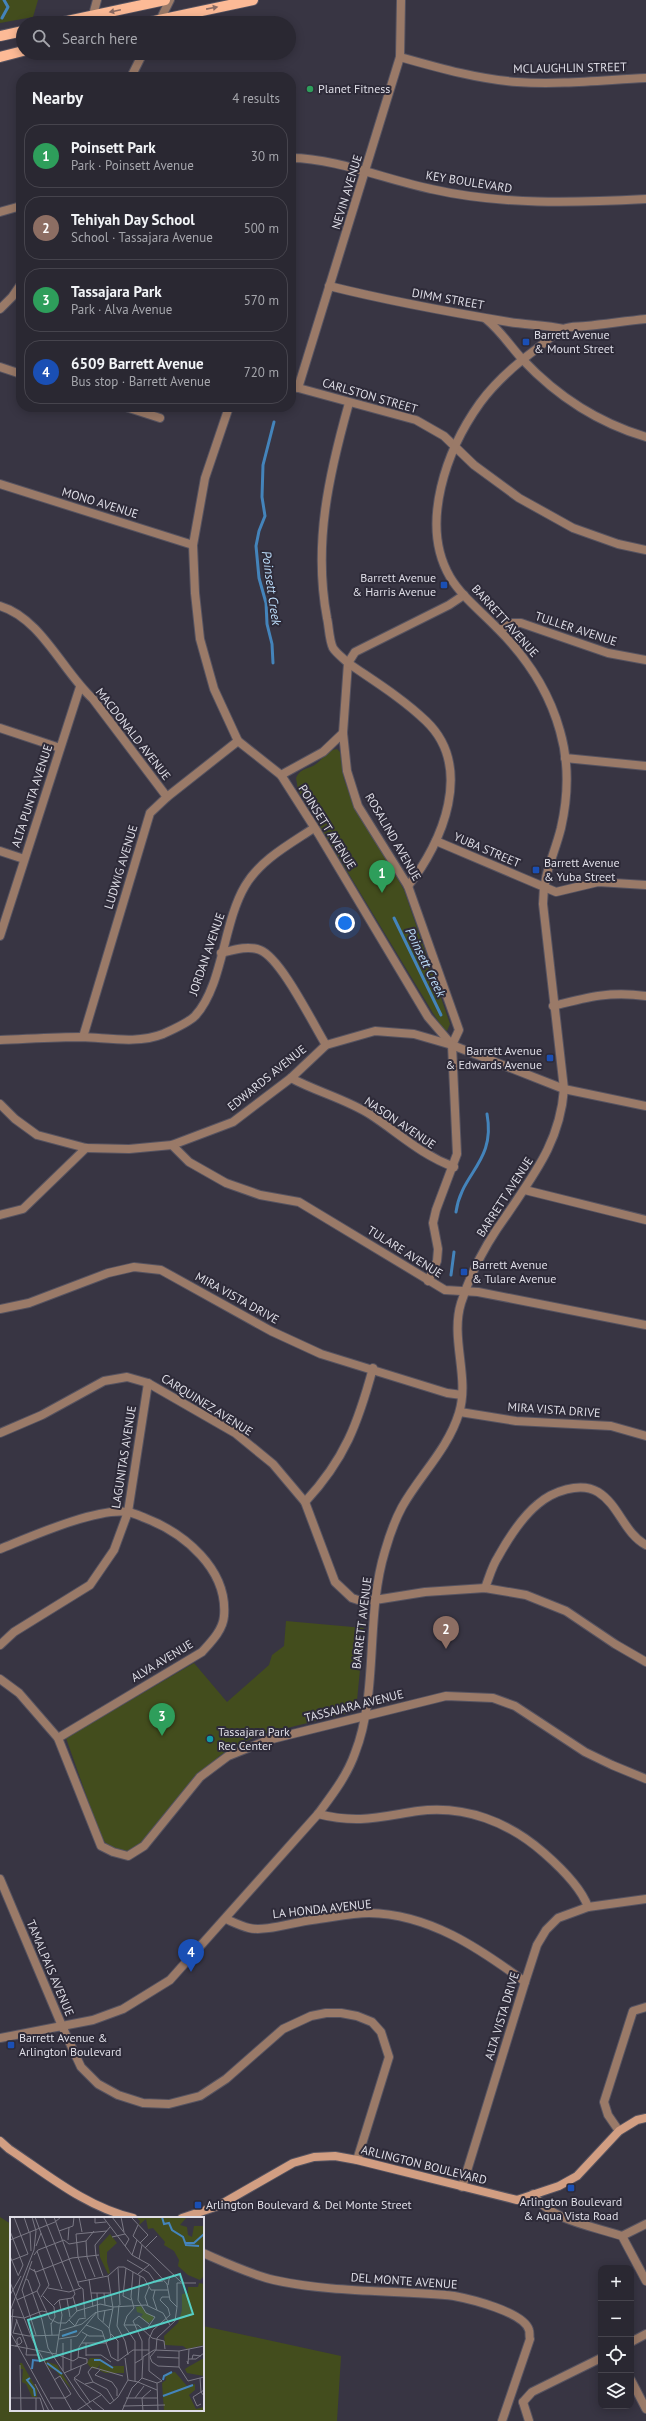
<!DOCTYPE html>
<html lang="en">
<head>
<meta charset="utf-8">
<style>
	:root { --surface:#2a2832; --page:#32303a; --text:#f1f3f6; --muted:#a5a6ac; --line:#46444d; --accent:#bca0f2 }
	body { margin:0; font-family:"PT Sans",sans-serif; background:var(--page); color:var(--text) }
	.controls { position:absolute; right:12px; bottom:12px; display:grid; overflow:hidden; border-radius:8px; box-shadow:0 2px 10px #0003 }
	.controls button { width:36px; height:36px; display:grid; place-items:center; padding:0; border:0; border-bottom:1px solid var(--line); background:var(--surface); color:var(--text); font:20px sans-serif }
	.you { position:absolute; left:345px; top:923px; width:14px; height:14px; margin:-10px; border:3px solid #fff; border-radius:50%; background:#1a73e8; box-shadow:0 0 0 6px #1a73e833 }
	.badge { display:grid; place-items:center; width:26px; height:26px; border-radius:50%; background:var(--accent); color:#fff; font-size:13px; font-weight:700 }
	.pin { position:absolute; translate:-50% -33px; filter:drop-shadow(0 1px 2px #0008) }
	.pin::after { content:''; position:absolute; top:21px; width:14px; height:12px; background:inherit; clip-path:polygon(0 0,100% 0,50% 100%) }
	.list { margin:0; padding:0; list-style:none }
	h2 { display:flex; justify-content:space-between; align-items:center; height:52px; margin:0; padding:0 16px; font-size:17px }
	h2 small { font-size:13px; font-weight:400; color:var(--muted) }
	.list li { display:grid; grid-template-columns:26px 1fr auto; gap:12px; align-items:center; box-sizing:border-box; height:64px; margin:0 8px 8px; padding:0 8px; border:1px solid var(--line); border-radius:16px }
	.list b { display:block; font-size:15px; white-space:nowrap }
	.list p { margin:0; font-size:13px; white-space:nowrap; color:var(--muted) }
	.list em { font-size:13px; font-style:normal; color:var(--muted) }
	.icon { flex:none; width:22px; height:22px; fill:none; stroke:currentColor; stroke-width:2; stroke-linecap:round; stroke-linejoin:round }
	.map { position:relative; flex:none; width:646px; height:2421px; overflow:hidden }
	.search { position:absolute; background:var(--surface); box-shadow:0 2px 10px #0003; left:16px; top:16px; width:280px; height:44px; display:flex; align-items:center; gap:10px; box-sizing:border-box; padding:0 14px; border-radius:22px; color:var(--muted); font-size:15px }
	.panel { position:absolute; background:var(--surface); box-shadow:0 2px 10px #0003; left:16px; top:72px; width:280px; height:340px; border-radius:16px }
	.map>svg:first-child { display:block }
	.green { fill:#434d1d }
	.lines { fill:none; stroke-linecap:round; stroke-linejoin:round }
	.stream { stroke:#4484bb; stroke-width:3 }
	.minor-casing { stroke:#565360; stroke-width:10 }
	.tertiary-casing { stroke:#565360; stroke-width:10 }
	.secondary-casing { stroke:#565360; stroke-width:10 }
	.primary-casing { stroke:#565360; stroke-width:12 }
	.minor { stroke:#9a7a68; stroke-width:8 }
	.tertiary { stroke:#9a7a68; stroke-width:8 }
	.secondary { stroke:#d29e82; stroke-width:8 }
	.primary { stroke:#fcba96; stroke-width:10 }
	.oneway { fill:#8b6b63 }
	.leisure-dot { fill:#2e9e5b; stroke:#2e2b39; stroke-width:1.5 }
	.transit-dot { fill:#1a4fb4; stroke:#2e2b39; stroke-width:1.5 }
	.culture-dot { fill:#0f9aa8; stroke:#2e2b39; stroke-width:1.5 }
	.labels { text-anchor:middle; stroke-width:4; stroke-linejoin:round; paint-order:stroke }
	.street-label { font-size:12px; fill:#dedde6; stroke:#2e2b39 }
	.poi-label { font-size:12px; fill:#dedde6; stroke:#2e2b39; text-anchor:start }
	.water-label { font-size:13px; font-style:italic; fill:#bcddfb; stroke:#2e2b39 }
	.inset-river { fill:none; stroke:#4484bb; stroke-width:2 }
	.inset-road { fill:none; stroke:#7a7884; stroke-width:1 }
	.view { fill:#55cec5; fill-opacity:0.15; stroke:#55cec5; stroke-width:2 }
	.inset-edge { fill:none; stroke:#dedde6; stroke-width:2 }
</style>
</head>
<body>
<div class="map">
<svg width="646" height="2421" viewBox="0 0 646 2421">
	<rect width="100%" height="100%" fill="#383543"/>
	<g class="green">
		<path d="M0 0H38L33 17 0 23Z"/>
		<path d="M337 749 340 752 344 779 351 798 404 890 450 1024 447 1031 444 1030 433 1013 298 790 296 778C300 768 309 769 316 764 324 758 327 750 337 749Z"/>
		<path d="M286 1621 364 1628 356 1711 259 1735 230 1749 218 1757 203 1779 155 1835 130 1852 111 1850 101 1837 66 1738 194 1663 227 1702 269 1665 272 1655 284 1646Z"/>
		<path d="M0 2217 11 2224V2410H203V2326L341 2356 337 2421H0Z"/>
	</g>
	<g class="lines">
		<g class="stream">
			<path d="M2 18 8 7 4 0"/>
			<path d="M273 663 272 644 267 624 266 603 259 578 256 546 259 531 265 516 262 497 263 465 274 422"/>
			<path d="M394 918 441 1015"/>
			<path d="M456 1212C461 1173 496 1162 487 1114"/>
			<path d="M451 1275 454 1252"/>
		</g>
		<g class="minor-casing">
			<g id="minor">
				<path d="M93 15 97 0"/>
				<path d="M400 57C439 68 477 79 517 82 560 85 604 80 646 78"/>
				<path d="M329 286C389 301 449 312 509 322 527 325 545 325 564 329"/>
				<path d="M0 309 12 297 21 284"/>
				<path d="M486 319C501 331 510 346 523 360 557 396 599 423 646 437"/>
				<path d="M0 367 21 374"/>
				<path d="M291 386 416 420 444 436 474 465 519 498 573 528 618 544 646 550"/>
				<path d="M298 388 400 57 401 0"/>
				<path d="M349 403C329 474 313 544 327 618 329 626 329 640 333 648 336 653 343 658 348 663L343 733 347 771 358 806 408 886 459 1030 452 1045"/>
				<path d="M126 407 160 418"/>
				<path d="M229 407 205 478 193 545 195 593 200 639 214 689 238 741 281 775 318 833 428 1017 452 1045 457 1154 436 1210 433 1223 438 1249 437 1261 428 1281"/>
				<path d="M0 484 193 545"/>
				<path d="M0 606C41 618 63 672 93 699L167 797"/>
				<path d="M500 630 511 623H521L608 653 646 660"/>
				<path d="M0 728 60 748"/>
				<path d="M565 758 646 766"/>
				<path d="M281 775 323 752 343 733"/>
				<path d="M436 841 556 892 598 882 646 885"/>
				<path d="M0 851 24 859"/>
				<path d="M408 886C443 842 474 767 426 721 402 698 374 681 348 663L355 652 449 605 464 595"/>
				<path d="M0 936 80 687"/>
				<path d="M221 953C233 950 248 945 260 950 281 958 313 1024 326 1045"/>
				<path d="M553 1006C588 997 610 991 646 996"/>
				<path d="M83 1037 150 813 167 797 238 741"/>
				<path d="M0 1040C27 1039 55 1037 82 1037 109 1038 137 1044 163 1034 172 1030 188 1023 195 1016 223 986 223 923 245 886 260 860 290 844 314 828"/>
				<path d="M291 1078C317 1092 346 1099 371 1115 400 1134 420 1154 454 1167"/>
				<path d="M0 1104 15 1119 37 1135 86 1148 129 1149 172 1145 233 1122 291 1078 326 1045 375 1031 414 1034 452 1045 564 1089 646 1106"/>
				<path d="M172 1145 189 1162 226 1183 260 1195 299 1202 445 1290 478 1292 646 1325"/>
				<path d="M525 1190 646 1220"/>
				<path d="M0 1215 23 1209 86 1148"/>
				<path d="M0 1309 29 1303 108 1273 134 1267 161 1270 271 1331 321 1354 447 1393 462 1395"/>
				<path d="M460 1412 516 1421 611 1426 646 1436"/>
				<path d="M0 1433 42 1415 104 1381 127 1377 148 1383 235 1433 273 1464 305 1502 335 1582 352 1598 361 1601 375 1600 425 1592 485 1588 526 1595 566 1611 615 1644 646 1662"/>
				<path d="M305 1502C345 1459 358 1423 373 1368"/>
				<path d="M0 1549C30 1537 97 1507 128 1512 134 1513 140 1516 145 1518 184 1533 228 1569 224 1616 223 1630 211 1642 202 1652L58 1738"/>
				<path d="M485 1588C489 1578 492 1566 498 1557 508 1539 522 1517 538 1504 552 1492 580 1481 598 1492 619 1505 624 1533 646 1545"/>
				<path d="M0 1645 14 1632 90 1585 114 1550 128 1512 148 1383"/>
				<path d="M0 1679 19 1693 58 1738 101 1846 113 1852 128 1856 144 1846 200 1777 228 1756 268 1740 446 1696 493 1698 515 1706 585 1752 612 1765 646 1779"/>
				<path d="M318 1814C358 1824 379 1817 418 1811 465 1805 509 1822 544 1853 560 1867 581 1887 588 1907"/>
				<path d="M0 1879 62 2026 81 2067 98 2084 118 2095 143 2103 169 2104 200 2096 226 2079 283 2029 311 2016 326 2013H341L357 2016 372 2022 381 2032 389 2057 357 2160"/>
				<path d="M226 1919C233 1922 241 1926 249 1928 265 1932 294 1922 312 1920 330 1918 350 1913 369 1913 429 1914 479 1948 525 1982"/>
				<path d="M619 2131 608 2115 604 2102 633 2011 646 2007"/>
				<path d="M462 2187 525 1982 537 1945 546 1930 558 1918 588 1907 646 1899"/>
				<path d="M533 2194C551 2221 593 2226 622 2236L646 2281"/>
				<path d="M622 2236 646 2224"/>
				<path d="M203 2253C226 2263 249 2274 274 2280 333 2293 394 2290 454 2296 470 2299 524 2312 529 2330 530 2332 529 2337 530 2339L502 2421"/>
				<path d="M631 2342 646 2334"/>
				<path d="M631 2380 646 2409"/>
				<path d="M523 2402 532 2392 601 2358"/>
				<path d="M523 2402 529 2421"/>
			</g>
		</g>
		<g class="tertiary-casing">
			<g id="tertiary">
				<path d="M159 22 170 0"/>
				<path d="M131 77 143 53"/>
				<path d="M291 158C335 158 387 180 431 189 501 205 574 203 646 199"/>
				<path d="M0 212 21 206"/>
				<path d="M0 2038 93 2020 123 2009 170 1980 318 1814C332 1795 347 1776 355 1753 379 1692 365 1616 385 1551 389 1537 395 1520 402 1507 420 1475 448 1449 459 1413 470 1377 450 1339 461 1303 471 1272 487 1242 506 1216 534 1174 560 1142 564 1089L543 904C543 874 554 856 561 828 568 797 569 762 560 731 549 691 527 658 498 629 482 612 462 597 450 577 419 524 447 449 480 403 496 381 517 363 539 347 547 341 555 332 564 329 570 326 579 327 586 326 606 324 626 321 646 319"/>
			</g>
		</g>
		<g class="secondary-casing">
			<g id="secondary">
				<path d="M0 2141 9 2149C48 2175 86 2207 133 2218"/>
				<path d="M182 2218 218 2206 293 2163 314 2157 335 2156 357 2160 517 2200 559 2186 577 2176 619 2131 637 2120 646 2118"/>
			</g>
		</g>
		<g class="primary-casing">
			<g id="primary">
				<path d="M58 23 165 0"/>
				<path d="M145 23 253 0"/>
				<path d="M0 36 23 31"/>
				<path d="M0 57 23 51"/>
			</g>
		</g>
		<use href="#minor" class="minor"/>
		<use href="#tertiary" class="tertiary"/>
		<use href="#secondary" class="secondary"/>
		<use href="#primary" class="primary"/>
	</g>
	<defs><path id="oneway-solid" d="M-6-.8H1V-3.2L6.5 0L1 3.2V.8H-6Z"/></defs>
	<g class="oneway">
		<use href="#oneway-solid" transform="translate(212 8) rotate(-11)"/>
		<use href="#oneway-solid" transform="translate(115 11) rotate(168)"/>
	</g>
	<circle class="leisure-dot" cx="310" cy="89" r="4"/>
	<g class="transit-dot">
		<rect x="522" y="338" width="8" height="8" rx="2"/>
		<rect x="440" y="581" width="8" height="8" rx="2"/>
		<rect x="532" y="866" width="8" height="8" rx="2"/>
		<rect x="546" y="1054" width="8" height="8" rx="2"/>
		<rect x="460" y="1268" width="8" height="8" rx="2"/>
		<rect x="7" y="2041" width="8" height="8" rx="2"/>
		<rect x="567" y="2184" width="8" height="8" rx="2"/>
		<rect x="194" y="2201" width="8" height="8" rx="2"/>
	</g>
	<circle class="culture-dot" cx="210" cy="1739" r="4"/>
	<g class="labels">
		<g class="street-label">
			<text transform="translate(570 68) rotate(-1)" y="4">MCLAUGHLIN STREET</text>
			<text transform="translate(469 182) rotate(9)" y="4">KEY BOULEVARD</text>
			<text transform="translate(347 192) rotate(-73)" y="4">NEVIN AVENUE</text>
			<text transform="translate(448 299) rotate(10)" y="4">DIMM STREET</text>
			<text transform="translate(370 396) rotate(16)" y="4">CARLSTON STREET</text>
			<text transform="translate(100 503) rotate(17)" y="4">MONO AVENUE</text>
			<text transform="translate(505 621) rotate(48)" y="4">BARRETT AVENUE</text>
			<text transform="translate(576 629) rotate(18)" y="4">TULLER AVENUE</text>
			<text transform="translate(133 734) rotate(52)" y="4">MACDONALD AVENUE</text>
			<text transform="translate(32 796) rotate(-72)" y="4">ALTA PUNTA AVENUE</text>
			<text transform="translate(327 827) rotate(58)" y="4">POINSETT AVENUE</text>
			<text transform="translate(393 837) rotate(60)" y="4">ROSALIND AVENUE</text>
			<text transform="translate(487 850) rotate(23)" y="4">YUBA STREET</text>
			<text transform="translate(121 867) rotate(-73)" y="4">LUDWIG AVENUE</text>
			<text transform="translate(207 954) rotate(-71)" y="4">JORDAN AVENUE</text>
			<text transform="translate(267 1078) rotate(-39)" y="4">EDWARDS AVENUE</text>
			<text transform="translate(400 1123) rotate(34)" y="4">NASON AVENUE</text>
			<text transform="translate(505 1197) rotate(-57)" y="4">BARRETT AVENUE</text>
			<text transform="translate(405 1252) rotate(32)" y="4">TULARE AVENUE</text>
			<text transform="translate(237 1298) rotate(29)" y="4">MIRA VISTA DRIVE</text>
			<text transform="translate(207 1405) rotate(32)" y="4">CARQUINEZ AVENUE</text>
			<text transform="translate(554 1410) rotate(4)" y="4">MIRA VISTA DRIVE</text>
			<text transform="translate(124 1457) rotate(-81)" y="4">LAGUNITAS AVENUE</text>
			<text transform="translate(362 1623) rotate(-83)" y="4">BARRETT AVENUE</text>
			<text transform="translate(162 1661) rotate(-31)" y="4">ALVA AVENUE</text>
			<text transform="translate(354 1706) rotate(-14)" y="4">TASSAJARA AVENUE</text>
			<text transform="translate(322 1909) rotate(-6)" y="4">LA HONDA AVENUE</text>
			<text transform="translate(50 1968) rotate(67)" y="4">TAMALPAIS AVENUE</text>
			<text transform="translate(502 2016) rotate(-73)" y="4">ALTA VISTA DRIVE</text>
			<text transform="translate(424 2165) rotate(14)" y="4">ARLINGTON BOULEVARD</text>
			<text transform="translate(404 2281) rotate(4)" y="4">DEL MONTE AVENUE</text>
		</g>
		<g class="poi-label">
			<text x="318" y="93">Planet Fitness</text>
			<text x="534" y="339">Barrett Avenue<tspan x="534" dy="14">&amp; Mount Street</tspan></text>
			<text x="436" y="582" text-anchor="end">Barrett Avenue<tspan x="436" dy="14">&amp; Harris Avenue</tspan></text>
			<text x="544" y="867">Barrett Avenue<tspan x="544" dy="14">&amp; Yuba Street</tspan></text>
			<text x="542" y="1055" text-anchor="end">Barrett Avenue<tspan x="542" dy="14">&amp; Edwards Avenue</tspan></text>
			<text x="472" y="1269">Barrett Avenue<tspan x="472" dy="14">&amp; Tulare Avenue</tspan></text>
			<text x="218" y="1736">Tassajara Park<tspan x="218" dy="14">Rec Center</tspan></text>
			<text x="19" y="2042">Barrett Avenue &amp;<tspan x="19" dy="14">Arlington Boulevard</tspan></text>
			<text x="571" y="2206" text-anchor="middle">Arlington Boulevard<tspan x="571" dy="14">&amp; Aqua Vista Road</tspan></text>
			<text x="206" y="2209">Arlington Boulevard &amp; Del Monte Street</text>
		</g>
		<g class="water-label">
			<text transform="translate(272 588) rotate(82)" y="5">Poinsett Creek</text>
			<text transform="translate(426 962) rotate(64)" y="5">Poinsett Creek</text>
		</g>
	</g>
	<g transform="translate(10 2217)">
		<rect width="194" height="194" fill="#383543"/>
		<path d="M126 0H177L170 8 177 10 178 18 182 20 184 9H194V64L193 60 190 63 178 58 168 49 169 43 164 34 154 28 155 25 143 11 138 12 136 2 129 8 130 4ZM100 17 107 26 97 35V45L100 56 98 57 90 40 89 29ZM189 66 194 67V128L177 132 173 129 155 128 154 119 168 106 172 93V77L178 76V70H188ZM131 89 135 95 143 99 144 102 138 106 131 100 133 97 127 95 126 90ZM80 141H89L101 149H114V156H95L89 153 90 148 86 152 81 151 77 146ZM194 141V159L177 156 175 152 178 150ZM35 144 47 148 62 173 45 153 39 151ZM10 146H12L27 173V180H22L16 167 12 165 13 152H10ZM165 155 177 169 185 167V173L179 178 186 192 194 190V194H154L152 166 156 163 155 157Z" fill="#434d1d"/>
		<path class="inset-river" d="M152 0 154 7 159 6 162 13 173 20 176 28 189 29M175 26H184L194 17M52 119 67 114M84 143H90L103 151M37 146 52 157M22 152 23 143 31 144M20 161 17 163 24 172 25 179M153 163 154 159 162 155M153 179 183 168"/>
		<path class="inset-road" d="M14 0 19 15M25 0 52 72M34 0 65 77 62 81 49 83 44 88M44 0 69 69 73 72 75 100M69 0 72 15M85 0V6L96 5M93 0 122 38 140 48 157 67 160 83 167 90 165 104 147 121 146 133 140 140 142 145 148 149 169 150 178 164 194 160M102 0 119 22 115 29M111 0 114 15M121 0 138 18 130 26M128 8 123 19 171 65M0 14 13 48 8 59M49 14 63 9 64 0M20 15 21 34M102 20 115 17M0 23 45 5 51 0M58 23 59 10M76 24 77 40 85 60M26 29 31 16M135 31 147 19M27 34 39 68 31 80M24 38 28 33 54 23 59 27 76 24 84 14M122 38 127 23M0 39 8 58M129 42 132 28M117 43 139 56 145 65 153 64M0 44 18 37 4 0M22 44 12 73 26 118M19 51 26 55 62 41 89 38M108 51 110 88M116 51 113 79 121 83M24 52 30 68 27 74M123 55 121 80 124 91 117 99 114 108 125 124V164M128 57 139 48M93 59 86 39 85 28 100 10M98 59 103 91 99 111M130 59 128 83 136 96 145 100 136 113M16 62 18 63 32 103 38 131 70 180 83 194M76 62 68 40 66 17 97 14M79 62 83 90M0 65 23 124 62 194M68 65 98 59 108 50H114L134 61 141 73H158M158 68 159 62 164 57M38 71 59 75 71 71M145 73 143 81 147 93M27 74 40 102 48 106H56L67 94 90 87 103 90 136 88 153 96 160 108M81 76H101M94 76 95 88M0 78 11 59M33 79 44 90 45 100 41 107M63 80 67 94M57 82 60 100M7 83 27 74M109 88 107 109 115 124 118 138M138 89 135 80 139 70M167 90V66H186M0 94 24 33 26 14 22 0M0 99 14 101M14 101 32 94 37 95M6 102 17 130 16 138H29M7 103 3 116 19 119 49 118M59 103 65 109 69 102 76 101M93 105 95 93M41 106 42 118M76 108 92 114 101 140 108 144 123 133H139M114 108H128L142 121 154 124 155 132M49 114 72 107 86 95M0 115 44 194M72 115 79 119H94M1 117 3 92M101 117 108 124V144M49 122 67 119 87 95 103 92M72 126H96L101 120 99 111 88 101 87 76M0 128 46 137 63 144 68 141 69 130 77 118M5 129 10 127 12 125 10 120 7 122V125L8 127V128M46 137 52 98 49 83M76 138H91L101 145M76 139V126M147 140 169 141M115 141 118 163M178 142H186L194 136M182 142 183 138 191 139M177 144 178 147 179 132M125 146 132 142V124L123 104 129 99 139 107M10 148 11 194M169 150V134M61 153V122M90 153 85 158 102 165 107 172V179M53 154V126M54 156 77 146V142L68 140M64 161 91 177 100 187 108 180 118 163 128 165 147 173M64 161 69 157 71 149M132 161 147 166 152 164 139 154V122L143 113 160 98 158 91 150 83 152 80H159M190 161 191 175 194 179M64 162 80 185M83 165 78 155 82 150 113 159M147 166 148 194M25 167 39 194M75 167 83 165 97 172 104 184M0 181H30L34 194M40 181H55L61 177 50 159 44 163M116 181H147M125 181 134 169M83 184 94 193M191 187 187 189 183 180 194 173M113 189 155 188M26 194V181M66 194 91 178M112 194 122 171 132 161 133 140 144 133 169 134 194 129M133 194 132 181 141 173"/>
		<path class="view" d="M170 57 183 97 30 144 18 103Z"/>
		<rect width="194" height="194" class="inset-edge"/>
	</g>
</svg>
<div class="controls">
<button>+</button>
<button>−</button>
<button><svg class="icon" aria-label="locate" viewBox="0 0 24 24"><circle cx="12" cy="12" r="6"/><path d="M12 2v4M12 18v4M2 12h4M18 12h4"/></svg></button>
<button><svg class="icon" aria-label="layers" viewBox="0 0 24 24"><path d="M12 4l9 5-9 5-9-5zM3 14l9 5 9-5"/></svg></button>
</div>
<div class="you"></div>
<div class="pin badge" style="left:382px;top:893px;background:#2e9e5b">1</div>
<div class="pin badge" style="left:446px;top:1649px;background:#8d6e63">2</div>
<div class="pin badge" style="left:162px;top:1736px;background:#2e9e5b">3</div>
<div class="pin badge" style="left:191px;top:1972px;background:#1a4fb4">4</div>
<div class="search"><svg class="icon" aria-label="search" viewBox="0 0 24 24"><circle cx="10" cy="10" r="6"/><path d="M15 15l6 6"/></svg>Search here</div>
<section class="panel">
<h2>Nearby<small>4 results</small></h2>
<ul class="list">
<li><span class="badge" style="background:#2e9e5b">1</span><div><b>Poinsett Park</b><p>Park · Poinsett Avenue</p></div><em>30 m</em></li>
<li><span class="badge" style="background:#8d6e63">2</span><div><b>Tehiyah Day School</b><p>School · Tassajara Avenue</p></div><em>500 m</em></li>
<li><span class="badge" style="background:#2e9e5b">3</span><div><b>Tassajara Park</b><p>Park · Alva Avenue</p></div><em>570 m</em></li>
<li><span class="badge" style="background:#1a4fb4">4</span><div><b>6509 Barrett Avenue</b><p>Bus stop · Barrett Avenue</p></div><em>720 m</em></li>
</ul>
</section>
</div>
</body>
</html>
